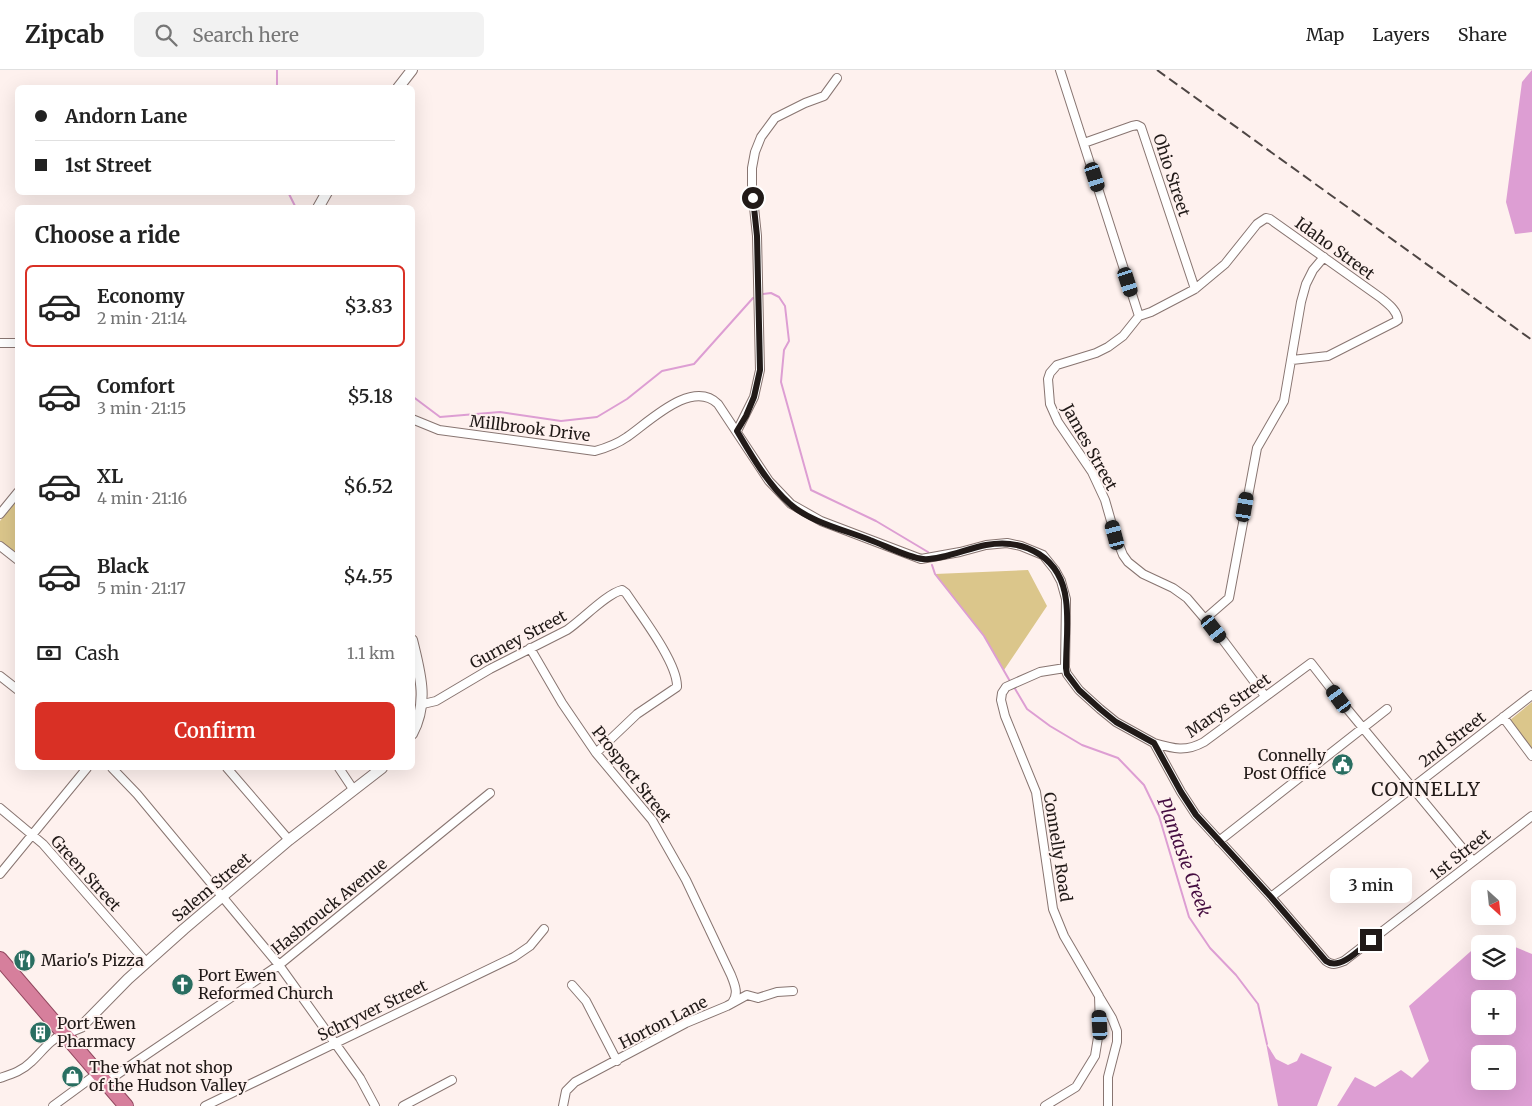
<!DOCTYPE html>
<meta charset="utf-8">
<style>
:root{--surface:#fff;--page:#f2f2f2;--text:#222;--muted:#767676;--line:#e0e0e0;--accent:#d93025}
body{margin:0;font-family:Merriweather,serif;background:var(--page);color:var(--text);height:100vh;display:flex;flex-direction:column;font-size:19px;white-space:nowrap}
*{box-sizing:border-box;margin:0}
p{font-size:16px;color:var(--muted)}
.icon{flex:none;width:28px;height:28px;fill:none;stroke:currentColor;stroke-width:2;stroke-linecap:round;stroke-linejoin:round}
.map{position:relative;flex:1;overflow:hidden}
.side{position:absolute;left:15px;top:135px;width:400px;height:565px;display:flex;flex-direction:column;background:var(--surface);border-radius:8px;box-shadow:0 5px 20px #0002}
.side>*{flex:none}
.hud{position:absolute;left:15px;top:15px;width:400px;height:110px;border-radius:8px;box-shadow:0 5px 20px #0002;display:grid;align-content:center;height:110px;padding:0 20px;background:var(--surface)}
.needle{width:32px;rotate:153deg}
.fabs{position:absolute;left:1471px;top:810px;display:grid;gap:10px}
.fabs a{display:grid;place-items:center;width:45px;height:45px;border-radius:8px;background:var(--surface);box-shadow:0 5px 20px #0002;font-size:25px}
.end{position:absolute;width:22px;height:22px;margin:-11px;border:6px solid #211a18;background:#fff;box-shadow:0 0 0 2px #fff}
.from{border-radius:50%}
.bubble{position:absolute;height:35px;border-radius:8px;background:var(--surface);box-shadow:0 5px 20px #0002;font-size:16px;font-weight:600;line-height:35px;text-align:center}
.car{position:absolute;width:15px;height:30px;margin:-15px -8px;border-radius:6px;box-shadow:0 0 4px 1px #0007;background:linear-gradient(#222 24%,#8ab4d8 0 40%,#222 0 76%,#8ab4d8 0 86%,#222 0)}
.hud b{display:flex;align-items:center;gap:18px;height:48px;font-size:19px}
.hud b+b{border-top:1px solid var(--line)}
.hud i{width:12px;height:12px;background:var(--text)}
ul{padding:0;list-style:none}
li{display:flex;align-items:center;gap:15px;height:82px;margin:0 10px 8px;padding:0 10px;border:2px solid transparent;border-radius:8px}
li div{flex:1}
li b{display:block;font-size:19px}
li em{font-style:normal;font-weight:600}
li.active{border-color:var(--accent)}
li>.icon{width:45px;height:45px;stroke-width:1.5}
h2{padding:0 20px;font-size:22px;line-height:60px}
.pay{display:flex;align-items:center;gap:12px;height:55px;padding:0 20px;font-size:19px}
.pay p{margin-inline-start:auto}
.cta{display:flex;gap:10px;margin-top:auto;padding:10px 20px}
.cta a{flex:1;height:58px;border-radius:8px;background:var(--accent);color:#fff;font-size:20px;font-weight:600;line-height:58px;text-align:center}
header{display:flex;align-items:center;gap:30px;box-sizing:border-box;height:70px;padding:0 25px;background:var(--surface);border-bottom:1px solid var(--line)}
header strong{font-size:24px}
nav{display:flex;gap:28px;margin-inline-start:auto;font-size:18px}
.search{width:350px;height:45px;background:var(--page);display:flex;align-items:center;gap:12px;box-sizing:border-box;padding:0 18px;border-radius:8px;color:var(--muted);font-size:19px}
.map>svg:first-child{display:block}
</style>
<header>
<strong>Zipcab</strong>
<div class="search"><svg class="icon" aria-label="search" viewBox="0 0 24 24"><circle cx="10" cy="10" r="6"/><path d="M15 15l6 6"/></svg>Search here</div>
<nav><a>Map</a><a>Layers</a><a>Share</a></nav>
</header>
<div class="map">
<svg width="1532" height="1036" viewBox="0 0 1532 1036">
<rect width="100%" height="100%" fill="#fef1ee"/>
<path fill="#dbc68b" d="M17,429v56l-17,-14v-20z
M1028,500l19,36 -43,64 -20,-34 -49,-62z
M1532,632v48l-22,-30z"/>
<path fill="#dd9ed3" fill-rule="evenodd" d="M1532,0v162l-17,2 -9,-32 16,-120z
M1488,866l19,8h-27v27h28v-27l24,10v152h-195l18,-29 20,10 26,-17 11,8 17,-17 -20,-55zM1480,929h28v27h-28zM1480,984h28v27h-28z
M1266,973l10,16 12,6 9,-4 4,-8 31,14 -15,39h-39z"/>
<g fill="none" stroke-linecap="round" stroke-linejoin="round">
<path stroke="#dd9ed3" stroke-width="2" d="M277,0v18
M288,122l8,16
M763,224l8,-1 8,4 6,9 4,35 -5,9 -3,32 30,108 65,31 52,31
M412,326l28,21 60,-5 61,9 36,-4 30,-18 35,-28 32,-7 59,-66
M932,495l3,9 49,62 27,47
M1014,617l13,22 23,17 32,19 36,13 26,27 15,31 30,101 21,31 26,27 22,29 9,40"/>
<defs>
<path id="minor" d="M1060,0l79,246
M1084,73l48,-17 5,-1 4,2 54,162
M0,273h18
M412,349l27,11 156,21c11,-3 22,-7 32,-14 21,-14 65,-59 91,-33l51,77 22,23 30,17 100,38 39,-7 26,-7 21,-2 14,3 22,9 12,15 6,11 5,18 -1,69 2,6 12,16 21,19 16,13 38,21 27,49 15,23 75,82 55,64c7,5 10,3 18,0l188,-145
M737,361l17,-34 6,-27 -3,-134 -5,-48v-20l3,-16 6,-15 14,-19 30,-15 19,-7 13,-18
M0,444l18,-22
M0,476l18,14
M1206,548l23,-20 28,-150 27,-47 17,-99 5,-18 7,-14 11,-13
M530,578l32,55 34,50 56,67 34,60 45,95c4,10 8,19 1,28
M0,606l18,14
M1265,626l-42,-56 -36,-42 -14,-10 -30,-14 -15,-12 -5,-7 -8,-20 -10,-35 -13,-28 -34,-50 -8,-18 -2,-25 2,-6 7,-8 39,-12 12,-6 15,-11 16,-20 12,-4 44,-23 30,-25 32,-40 9,-6 4,1 111,79c7,6 16,12 17,22l-3,2 -67,34 -36,4
M423,634l13,-3 54,-32 77,-39c15,-10 39,-36 55,-40l4,3c14,21 52,70 51,94l-40,27 -41,39
M1503,647l29,39
M1154,673c20,6 32,9 50,-1l107,-79 28,36 134,162
M112,698l25,26 142,171 81,113 15,28
M227,698l62,72
M339,698l14,21
M0,738l43,36 103,118
M1219,771l168,-132
M0,804l87,-106
M1271,827l261,-202
M572,915l14,16 31,60
M1100,928l12,20 5,13v11l-9,35v29
M0,1008c12,-4 22,-7 31,-16 11,-10 19,-23 33,-28
M106,1012l173,-117 211,-172
M53,1036l45,-33
M205,1036l309,-149 16,-11 14,-17
M403,1036l49,-26
M563,1036l3,-15 9,-9 111,-59 41,-17 20,-11 11,3 19,-6 16,-1
M1045,1036l31,-19 19,-31 5,-31 -1,-29 -35,-60 -11,-27 -17,-117 -31,-76 -4,-16 1,-7 4,-6 34,-15 25,-4"/>
<path id="tertiary" d="M398,18l14,-18
M318,138l9,-16
M412,570c8,33 17,62 0,94
M64,964l17,-7 47,-48 56,-50 105,-89 93,-72"/>
<path id="trunk" d="M0,889l126,147"/>
</defs>
<use href="#minor" stroke="#887571" stroke-width="10"/>
<use href="#tertiary" stroke="#887571" stroke-width="12"/>
<use href="#trunk" stroke="#90475e" stroke-width="16"/>
<use href="#minor" stroke="#fff" stroke-width="8"/>
<use href="#tertiary" stroke="#fff" stroke-width="10"/>
<use href="#trunk" stroke="#d67f9c" stroke-width="14"/>
<path stroke="#4e4644" stroke-width="2" stroke-dasharray="10 5" stroke-linecap="butt" d="M1157,0l375,270"/>
</g>
<g fill="none" stroke-linecap="round" stroke-linejoin="round">
<path stroke="#211a18" stroke-width="6" d="M753,128l4,38 3,134 -6,27 -8,19 -9,15c14,24 32,55 53,73 20,18 55,26 80,36 14,5 39,18 53,19 16,2 46,-11 63,-14 40,-7 75,13 80,55 3,22 0,46 0,68l1,6 12,16 21,19 16,13 38,21 27,49 15,23 75,82 55,64c14,10 34,-12 45,-21"/>
</g>
<defs>
<symbol id="civic-disc" viewBox="-11 -11 22 22"><circle r="9.5" fill="#296e61" stroke="#fef1ee"/><path d="M-.6-6.5H3V-4.5H.6V-3L4-1V1h2V6H-6V1h2V-1L-.6-3ZM-1.2 2.5V6h2.4V2.5Z" fill="#fff"/></symbol>
<symbol id="restaurant-disc" viewBox="-11 -11 22 22"><circle r="9.5" fill="#296e61" stroke="#fef1ee"/><path d="M-5-6h1v4h1v-4h1v4h1v-4h1v5L-1.5 .5V6h-2V.5L-5-1ZM5-6V6H3V1.5H1.5Q1.5-4 5-6Z" fill="#fff"/></symbol>
<symbol id="church-disc" viewBox="-11 -11 22 22"><circle r="9.5" fill="#296e61" stroke="#fef1ee"/><path d="M-1.2-6h2.4v3.5h3.3v2.4h-3.3V6h-2.4V-.1h-3.3v-2.4h3.3Z" fill="#fff"/></symbol>
<symbol id="building-disc" viewBox="-11 -11 22 22"><circle r="9.5" fill="#296e61" stroke="#fef1ee"/><path d="M-4-6H4V6H1V3H-1V6H-4ZM-2.5-4.3h1.7v1.8h-1.7ZM.8-4.3h1.7v1.8H.8ZM-2.5-1h1.7V.8h-1.7ZM.8-1h1.7V.8H.8Z" fill="#fff"/></symbol>
<symbol id="shop-disc" viewBox="-11 -11 22 22"><circle r="9.5" fill="#296e61" stroke="#fef1ee"/><path d="M-5-2.5h2.3a2.7 3.5 0 0 1 5.4 0H5L5.5 6h-11ZM-1.5-2.5h3a1.5 2.3 0 0 0-3 0Z" fill="#fff"/></symbol>
</defs>
<g fill-rule="evenodd">
<use href="#civic-disc" x="1330" y="682" width="25" height="25"/>
<use href="#restaurant-disc" x="12" y="878" width="25" height="25"/>
<use href="#church-disc" x="170" y="902" width="25" height="25"/>
<use href="#building-disc" x="28" y="950" width="25" height="25"/>
<use href="#shop-disc" x="60" y="994" width="25" height="25"/>
</g>
<g text-anchor="middle" stroke-width="4" stroke-linejoin="round" paint-order="stroke">
<g font-size="16" fill="#211a18" stroke="#fef1ee">
<text transform="translate(1172 105) rotate(72)" y="6">Ohio Street</text>
<text transform="translate(1335 178) rotate(36)" y="6">Idaho Street</text>
<text transform="translate(530 358) rotate(7)" y="6">Millbrook Drive</text>
<text transform="translate(1090 377) rotate(61)" y="6">James Street</text>
<text transform="translate(518 569) rotate(-28)" y="6">Gurney Street</text>
<text transform="translate(1228 635) rotate(-35)" y="6">Marys Street</text>
<text transform="translate(1452 669) rotate(-38)" y="6">2nd Street</text>
<text transform="translate(632 704) rotate(52)" y="6">Prospect Street</text>
<text transform="translate(1058 777) rotate(81)" y="6">Connelly Road</text>
<text transform="translate(1460 784) rotate(-38)" y="6">1st Street</text>
<text transform="translate(86 803) rotate(48)" y="6">Green Street</text>
<text transform="translate(211 817) rotate(-40)" y="6">Salem Street</text>
<text transform="translate(329 836) rotate(-39)" y="6">Hasbrouck Avenue</text>
<text transform="translate(372 940) rotate(-26)" y="6">Schryver Street</text>
<text transform="translate(663 952) rotate(-27)" y="6">Horton Lane</text>
</g>
<g font-size="16" fill="#211a18" stroke="#fef1ee" text-anchor="start">
<text x="1326" y="691" text-anchor="end">Connelly<tspan x="1326" dy="18">Post Office</tspan></text>
<text x="41" y="896">Mario's Pizza</text>
<text x="198" y="911">Port Ewen<tspan x="198" dy="18">Reformed Church</tspan></text>
<text x="57" y="959">Port Ewen<tspan x="57" dy="18">Pharmacy</tspan></text>
<text x="89" y="1003">The what not shop<tspan x="89" dy="18">of the Hudson Valley</tspan></text>
</g>
<g font-size="18" font-style="italic" fill="#450d40" stroke="#fef1ee">
<text transform="translate(1184 787) rotate(70)" y="6">Plantasie Creek</text>
</g>
<g font-size="19" letter-spacing="1" fill="#211a18" stroke="#fef1ee">
<text x="1426" y="726">CONNELLY</text>
</g>
</g>
</svg>
<div class="fabs">
<a><svg class="needle" viewBox="-14 -14 28 28"><path d="M0-13l5 13h-10z" fill="#e53935"/><path d="M0 13l5-13h-10z" fill="#767676"/></svg></a>
<a><svg class="icon" aria-label="layers" viewBox="0 0 24 24"><path d="M12 4l9 5-9 5-9-5zM3 14l9 5 9-5"/></svg></a>
<a>+</a>
<a>−</a>
</div>
<i class="end from" style="left:753px;top:128px"></i>
<i class="end" style="left:1371px;top:870px"></i>
<div class="bubble" style="left:1330px;top:798px;width:82px">3 min</div>
<i class="car" style="left:1095px;top:107px;rotate:162deg"></i>
<i class="car" style="left:1128px;top:212px;rotate:162deg"></i>
<i class="car" style="left:1245px;top:437px;rotate:10deg"></i>
<i class="car" style="left:1115px;top:465px;rotate:345deg"></i>
<i class="car" style="left:1214px;top:559px;rotate:142deg"></i>
<i class="car" style="left:1339px;top:629px;rotate:324deg"></i>
<i class="car" style="left:1100px;top:955px;rotate:357deg"></i>
<div class="hud">
<b><i class="from"></i>Andorn Lane</b>
<b><i></i>1st Street</b>
</div>
<section class="side">
<h2>Choose a ride</h2>
<ul>
<li class="active"><svg class="icon" aria-label="car" viewBox="0 0 24 24"><path d="M5 17H2v-5l4-1 3-4h7l3 4 3 1v5h-3M9 17h6M6 11h13"/><circle cx="7" cy="17" r="2"/><circle cx="17" cy="17" r="2"/></svg><div><b>Economy</b><p>2 min · 21:14</p></div><em>$3.83</em></li>
<li><svg class="icon" aria-label="car" viewBox="0 0 24 24"><path d="M5 17H2v-5l4-1 3-4h7l3 4 3 1v5h-3M9 17h6M6 11h13"/><circle cx="7" cy="17" r="2"/><circle cx="17" cy="17" r="2"/></svg><div><b>Comfort</b><p>3 min · 21:15</p></div><em>$5.18</em></li>
<li><svg class="icon" aria-label="car" viewBox="0 0 24 24"><path d="M5 17H2v-5l4-1 3-4h7l3 4 3 1v5h-3M9 17h6M6 11h13"/><circle cx="7" cy="17" r="2"/><circle cx="17" cy="17" r="2"/></svg><div><b>XL</b><p>4 min · 21:16</p></div><em>$6.52</em></li>
<li><svg class="icon" aria-label="car" viewBox="0 0 24 24"><path d="M5 17H2v-5l4-1 3-4h7l3 4 3 1v5h-3M9 17h6M6 11h13"/><circle cx="7" cy="17" r="2"/><circle cx="17" cy="17" r="2"/></svg><div><b>Black</b><p>5 min · 21:17</p></div><em>$4.55</em></li>
</ul>
<div class="pay"><svg class="icon" aria-label="cash" viewBox="0 0 24 24"><path d="M3 7h18v10H3z"/><circle cx="12" cy="12" r="2"/></svg>Cash<p>1.1 km</p></div>
<div class="cta"><a>Confirm</a></div>
</section>
</div>
